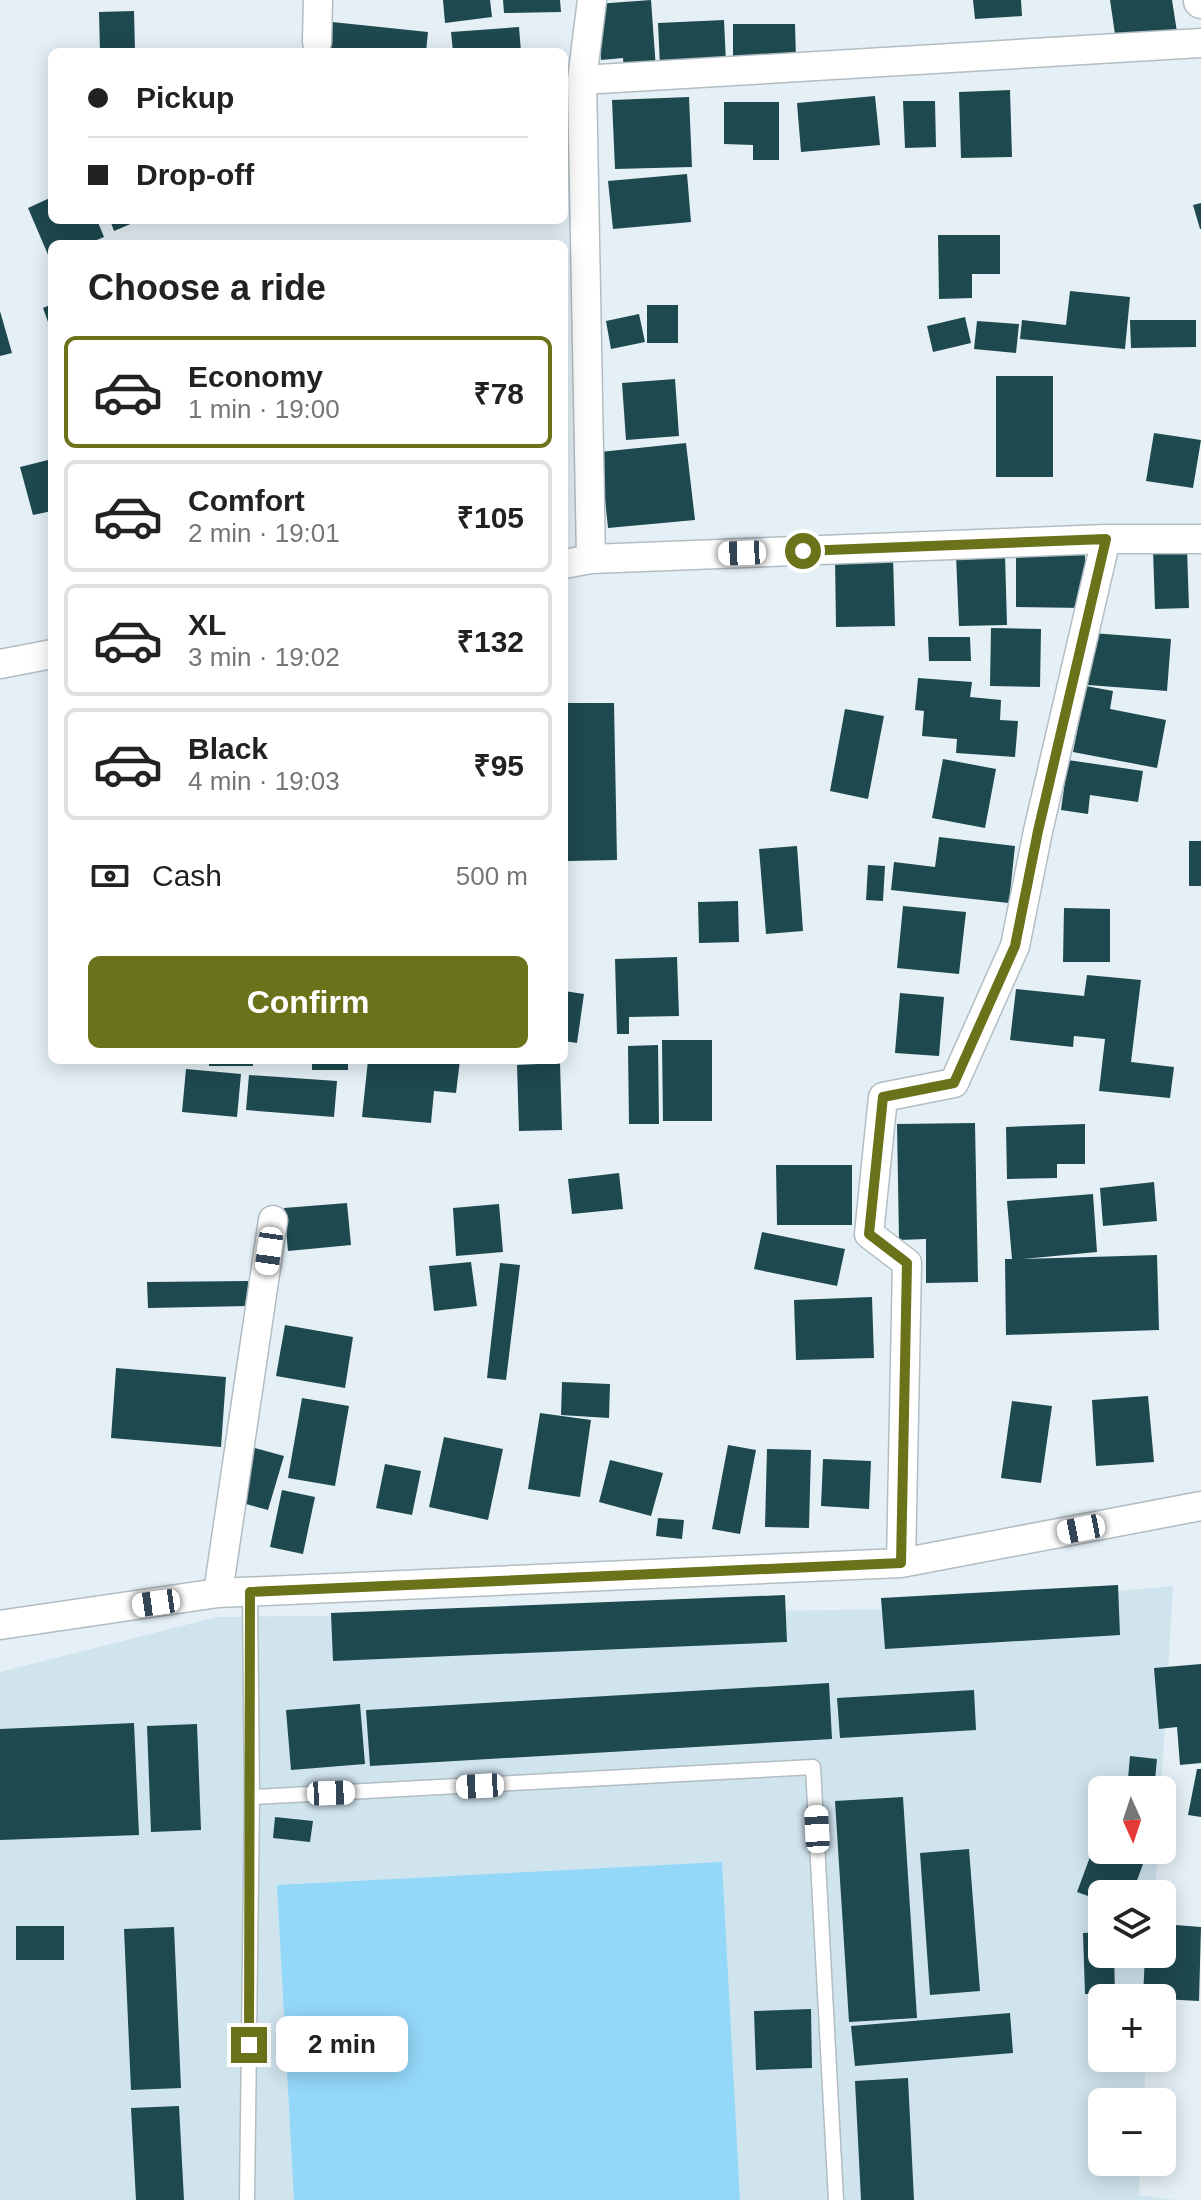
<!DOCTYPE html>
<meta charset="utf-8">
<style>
:root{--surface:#fff;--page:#f6f6f6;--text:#222;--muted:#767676;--line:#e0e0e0;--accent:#6a721a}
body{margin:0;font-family:Arial,sans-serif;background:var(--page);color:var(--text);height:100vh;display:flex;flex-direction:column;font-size:30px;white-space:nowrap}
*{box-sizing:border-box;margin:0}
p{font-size:26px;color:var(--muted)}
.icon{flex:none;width:44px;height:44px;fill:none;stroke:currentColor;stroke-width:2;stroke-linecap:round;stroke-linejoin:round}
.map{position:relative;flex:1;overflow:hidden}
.drawer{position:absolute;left:48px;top:240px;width:520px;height:824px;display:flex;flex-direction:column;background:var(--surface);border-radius:12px;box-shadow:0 4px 20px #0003}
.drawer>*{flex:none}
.banner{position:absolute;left:48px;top:48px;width:520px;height:176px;border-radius:12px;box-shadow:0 4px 20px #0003;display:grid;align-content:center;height:176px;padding:0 40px;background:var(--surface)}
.needle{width:52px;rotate:177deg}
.tools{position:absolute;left:1088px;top:1776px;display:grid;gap:16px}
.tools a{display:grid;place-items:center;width:88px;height:88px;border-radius:12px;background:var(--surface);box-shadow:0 4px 20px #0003;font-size:40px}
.end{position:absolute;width:36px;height:36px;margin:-18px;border:10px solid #6a721a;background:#fff;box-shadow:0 0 0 4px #fff}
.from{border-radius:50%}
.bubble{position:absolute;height:56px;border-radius:12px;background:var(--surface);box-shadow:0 4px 20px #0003;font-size:26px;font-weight:600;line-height:56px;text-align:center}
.car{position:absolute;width:24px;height:48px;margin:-24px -12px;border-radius:10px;box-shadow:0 0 6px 2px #0007;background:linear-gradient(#fff 24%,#345 0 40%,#fff 0 76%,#345 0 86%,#fff 0)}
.banner b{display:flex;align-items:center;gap:28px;height:76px;font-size:30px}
.banner b+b{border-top:2px solid var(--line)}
.banner i{width:20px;height:20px;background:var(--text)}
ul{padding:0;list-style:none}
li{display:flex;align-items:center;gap:24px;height:112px;margin:0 16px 12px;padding:0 24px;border:4px solid var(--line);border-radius:12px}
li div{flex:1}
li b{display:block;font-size:30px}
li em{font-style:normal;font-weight:600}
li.current{border-color:var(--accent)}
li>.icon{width:72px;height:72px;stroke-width:1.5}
h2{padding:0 40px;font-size:36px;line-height:96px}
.pay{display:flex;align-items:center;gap:20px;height:88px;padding:0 40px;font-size:30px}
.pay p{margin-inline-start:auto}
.action{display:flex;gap:16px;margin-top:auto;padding:16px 40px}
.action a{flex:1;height:92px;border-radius:12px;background:var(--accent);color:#fff;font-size:32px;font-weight:600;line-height:92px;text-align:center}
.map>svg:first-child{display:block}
</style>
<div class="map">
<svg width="1201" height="2200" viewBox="0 0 1201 2200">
<rect width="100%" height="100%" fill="#e4f0f6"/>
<path fill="#d0e4ee" d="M1173,1586l-12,204h-59v60h56l-3,44h-53v60h50l-3,44h-47v60h44l-2,44h-42v60h38l-1,33 36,5h-1175v-528l217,-55 705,-8z"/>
<path fill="#94d8f9" d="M722,1862l18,338h-446l-17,-315z"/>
<path fill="#1e494f" d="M443,0h47l2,17 -47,6z
M503,0h57l1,12 -57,1z
M651,0l5,69 -32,2 -1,-13 -22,2 -5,-56z
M973,0h48l1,16 -47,3z
M1110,0h62l5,32 -61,9z
M134,11l1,41h-35l-1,-40z
M724,20l2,43 -66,3 -2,-43z
M332,22l96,10 -2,20h-97z
M733,24h62l1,35h-63z
M519,27l2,25h-68l-2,-20z
M1010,90l2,67 -51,1 -2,-66z
M875,96l5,49 -79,7 -4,-49z
M689,97l3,70 -77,2 -3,-69z
M903,101h32l1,46 -31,1z
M724,102h55v58h-26v-15l-29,-1z
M687,174l4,48 -78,7 -5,-48z
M52,197v23h45l7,17 -17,7h-35v20l-24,-56z
M1201,203v26h-1l-7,-24z
M110,220h30l-26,11z
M938,235h62v39h-28v24l-33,1z
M1070,291l60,6 -5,52 -105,-10 2,-19 44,5z
M52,304v29l-9,-25z
M647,305h31v38h-31z
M0,311l12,42 -12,3z
M639,314l6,28 -34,7 -5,-28z
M965,317l6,26 -38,9 -6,-26z
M1130,320h66v27l-65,1z
M977,321l42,3 -3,29 -42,-4z
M996,376h57v101h-57z
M675,379l4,57 -53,4 -4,-57z
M1154,433l47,7 -8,48 -47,-7z
M686,443l9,77 -87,8 -8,-76z
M52,459v52l-19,4 -13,-48z
M1187,549l2,59 -34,1 -2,-59z
M1016,552h69v56l-69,-1z
M1005,554l2,71 -48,1 -3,-71z
M893,556l2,70 -59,1 -1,-69z
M991,628l50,1 -1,58 -50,-1z
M1092,633l79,6 -4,52 -79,-6z
M928,637h42l1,24h-42z
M918,678l54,4 -2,15 31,3 -1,20 18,1 -3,36 -59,-4 1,-14 -35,-3 2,-25 -9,-1z
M1086,686l27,5 -3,18 56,11 -9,48 -84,-16z
M566,703h48l3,157 -49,1z
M845,709l39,7 -16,83 -38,-8z
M943,759l53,10 -11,59 -53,-10z
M1068,760l75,11 -5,31 -48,-7 -2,19 -27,-4z
M939,837l76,9 -6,57 -118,-13 3,-28 41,5z
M1189,841h12v45h-12z
M797,846l6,85 -37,3 -7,-85z
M868,865l17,1 -2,35 -17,-1z
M738,901l1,41 -40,1 -1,-41z
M903,906l63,6 -7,62 -62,-6z
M1064,908l46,1v53h-47z
M677,957l2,59 -50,1v17h-12l-2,-75z
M1087,975l54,5 -10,82 43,5 -4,31 -71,-7 6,-52 -31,-3 -1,11 -63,-7 6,-51 68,7z
M564,991l20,3 -7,49 -13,-2z
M900,993l44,4 -5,59 -44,-3z
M662,1040h50v81h-49z
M658,1045l1,79h-30l-1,-78z
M209,1060h44v6h-44z
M312,1060h36v10h-36z
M368,1060h92l-4,33 -22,-2 -3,32 -69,-6z
M560,1063l2,67 -43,1 -2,-66z
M186,1069l55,5 -4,43 -55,-5z
M249,1075l88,6 -3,36 -88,-7z
M975,1123l3,159 -52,1v-44l-27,1 -2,-116z
M1085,1124v40h-28v14l-50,1 -1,-52z
M776,1165h76v60h-75z
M619,1173l4,36 -51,5 -4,-35z
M1154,1182l3,39 -54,5 -3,-38z
M1093,1194l4,58 -74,7 134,-4 2,75 -153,5 -1,-76h7l-5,-58z
M347,1203l4,42 -63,6 -4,-43z
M499,1204l4,48 -47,4 -3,-48z
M762,1232l83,17 -8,37 -83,-17z
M471,1262l6,44 -43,5 -5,-45z
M500,1263l20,2 -14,115 -19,-2z
M248,1281l1,25 -101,2 -1,-26z
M872,1297l2,61 -78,2 -2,-60z
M285,1325l68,12 -8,51 -69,-12z
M116,1368l110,9 -5,70 -110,-9z
M562,1382l48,2 -1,34 -48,-3z
M1148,1396l6,66 -58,4 -4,-66z
M302,1398l47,8 -14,80 -47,-8z
M1012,1401l40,5 -11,77 -40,-5z
M540,1413l51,7 -11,77 -52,-8z
M444,1437l59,12 -15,71 -59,-13z
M728,1445l28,5 -16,84 -28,-5z
M251,1447l33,9 -16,54 -33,-9z
M767,1449l44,1 -2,78 -44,-1z
M823,1459l48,2 -2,48 -48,-3z
M610,1460l53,13 -12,43 -52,-14z
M385,1464l36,7 -9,44 -36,-7z
M282,1490l33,7 -12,57 -33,-7z
M658,1518l26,2 -2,19 -26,-3z
M1118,1585l2,50 -235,14 -4,-51z
M785,1595l2,47 -454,19 -2,-48z
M1201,1664v99l-21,2 -3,-38 -18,2 -5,-61z
M829,1683l3,56 -462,27 -4,-56z
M974,1690l2,40 -136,8 -3,-40z
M360,1704l5,60 -74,6 -5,-60z
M134,1723l5,112 -139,5v-111z
M197,1724l4,106 -50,2 -4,-106z
M1130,1756l27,3 -3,31h-27z
M1197,1769h4v48l-13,-2z
M903,1797l14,221 -68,4 -14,-221z
M275,1817l38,4 -3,21 -37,-4z
M1097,1838l5,2v10h28l16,6 -14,38h-30v7l-25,-9z
M969,1849l11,142 -50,4 -10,-142z
M1162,1924l39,3 -2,74 -56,-3 2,-44h17z
M16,1926h48v34h-48z
M174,1927l7,161 -50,2 -7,-161z
M1102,1932v22h12l1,40h-30l-2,-61z
M811,2009l1,59 -56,2 -2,-59z
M1010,2013l3,40 -158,13 -4,-40z
M908,2078l6,122h-53l-6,-119z
M179,2106l5,94h-48l-5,-92z"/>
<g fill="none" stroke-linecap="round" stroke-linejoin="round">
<defs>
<path id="service" d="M250,1592l2,205
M247,2200l5,-403 561,-30 23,433"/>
<path id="minor" d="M317,42l1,-42
M582,80l619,-37
M591,559l-9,-479 10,-80
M564,564l27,-5 515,-20h95
M0,664l52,-10
M901,1563l6,-300 -38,-29 14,-137 71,-14 61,-137 23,-115 68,-292
M218,1593l55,-373
M0,1625l218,-32 683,-30 300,-57"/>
<path id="tertiary" d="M1201,0v1"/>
</defs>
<use href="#service" stroke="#b2bdc3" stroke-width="17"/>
<use href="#minor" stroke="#b2bdc3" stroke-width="31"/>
<use href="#tertiary" stroke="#b2bdc3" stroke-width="37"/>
<use href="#service" stroke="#fff" stroke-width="14"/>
<use href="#minor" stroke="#fff" stroke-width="28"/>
<use href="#tertiary" stroke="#fff" stroke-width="34"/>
</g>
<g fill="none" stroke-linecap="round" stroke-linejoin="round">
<path stroke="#6a721a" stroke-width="10" d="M249,2045l1,-453 651,-29 6,-300 -38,-29 14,-137 71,-14 61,-137 23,-115 68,-292 -303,12"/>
</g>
</svg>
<div class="tools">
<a><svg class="needle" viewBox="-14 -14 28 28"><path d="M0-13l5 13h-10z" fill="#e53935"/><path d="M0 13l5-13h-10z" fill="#767676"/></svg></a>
<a><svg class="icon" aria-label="layers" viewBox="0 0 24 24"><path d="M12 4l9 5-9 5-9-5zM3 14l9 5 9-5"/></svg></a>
<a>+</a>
<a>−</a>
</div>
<i class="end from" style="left:803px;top:551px"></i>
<i class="end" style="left:249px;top:2045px"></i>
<div class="bubble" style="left:276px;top:2016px;width:132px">2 min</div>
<i class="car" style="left:742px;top:553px;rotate:268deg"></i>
<i class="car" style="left:269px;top:1251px;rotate:188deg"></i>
<i class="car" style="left:1081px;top:1529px;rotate:259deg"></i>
<i class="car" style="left:156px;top:1603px;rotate:262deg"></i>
<i class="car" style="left:480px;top:1786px;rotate:267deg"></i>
<i class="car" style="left:331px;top:1793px;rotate:88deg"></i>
<i class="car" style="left:817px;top:1829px;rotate:357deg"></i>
<div class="banner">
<b><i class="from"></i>Pickup</b>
<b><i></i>Drop-off</b>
</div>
<section class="drawer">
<h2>Choose a ride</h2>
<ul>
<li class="current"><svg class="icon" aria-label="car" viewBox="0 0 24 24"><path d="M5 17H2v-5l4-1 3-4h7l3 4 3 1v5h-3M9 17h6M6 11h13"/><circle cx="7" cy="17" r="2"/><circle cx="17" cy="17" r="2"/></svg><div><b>Economy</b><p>1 min · 19:00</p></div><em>₹78</em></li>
<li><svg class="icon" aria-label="car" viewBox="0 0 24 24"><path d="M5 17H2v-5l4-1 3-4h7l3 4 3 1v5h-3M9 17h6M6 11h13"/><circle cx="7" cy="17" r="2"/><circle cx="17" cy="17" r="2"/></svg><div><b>Comfort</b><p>2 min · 19:01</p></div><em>₹105</em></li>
<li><svg class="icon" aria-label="car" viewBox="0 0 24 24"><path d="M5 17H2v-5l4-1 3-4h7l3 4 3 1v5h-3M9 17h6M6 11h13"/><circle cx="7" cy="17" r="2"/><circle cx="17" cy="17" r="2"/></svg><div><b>XL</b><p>3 min · 19:02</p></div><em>₹132</em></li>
<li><svg class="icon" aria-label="car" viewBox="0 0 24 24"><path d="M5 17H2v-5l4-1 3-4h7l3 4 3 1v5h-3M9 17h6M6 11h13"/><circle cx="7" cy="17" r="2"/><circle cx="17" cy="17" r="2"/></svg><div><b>Black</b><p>4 min · 19:03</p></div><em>₹95</em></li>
</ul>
<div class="pay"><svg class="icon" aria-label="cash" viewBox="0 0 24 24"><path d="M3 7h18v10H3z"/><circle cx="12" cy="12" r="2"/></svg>Cash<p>500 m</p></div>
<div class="action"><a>Confirm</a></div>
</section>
</div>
